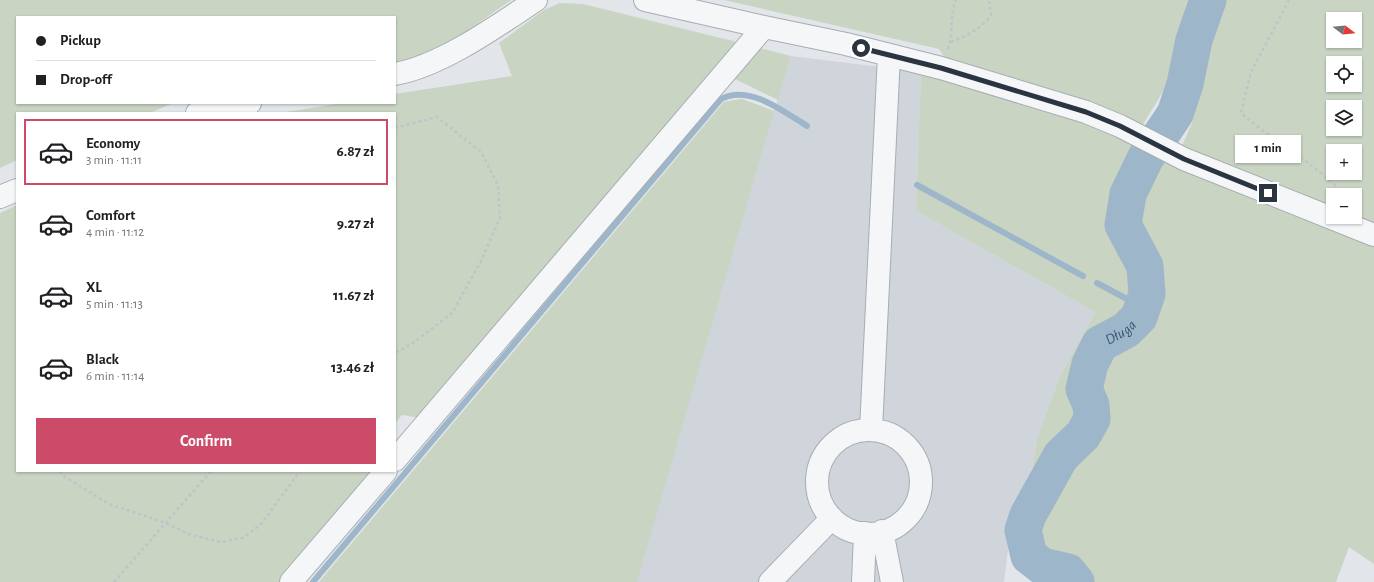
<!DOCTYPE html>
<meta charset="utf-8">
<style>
:root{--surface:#fff;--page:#f6f6f6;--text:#202124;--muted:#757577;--line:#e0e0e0;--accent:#cb4b68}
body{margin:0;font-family:"Alegreya Sans",sans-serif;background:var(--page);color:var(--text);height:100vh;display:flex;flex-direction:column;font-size:15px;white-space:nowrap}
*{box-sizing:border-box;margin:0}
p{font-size:13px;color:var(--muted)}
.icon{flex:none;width:22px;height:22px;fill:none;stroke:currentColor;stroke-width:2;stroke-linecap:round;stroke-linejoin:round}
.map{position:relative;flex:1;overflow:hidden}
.drawer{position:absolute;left:16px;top:112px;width:380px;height:360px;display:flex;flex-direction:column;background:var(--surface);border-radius:0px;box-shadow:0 1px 3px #0004}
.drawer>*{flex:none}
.guide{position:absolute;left:16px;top:16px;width:380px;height:88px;border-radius:0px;box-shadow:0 1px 3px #0004;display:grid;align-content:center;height:88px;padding:0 20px;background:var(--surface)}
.needle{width:26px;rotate:106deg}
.buttons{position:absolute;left:1326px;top:12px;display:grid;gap:8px}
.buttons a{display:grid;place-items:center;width:36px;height:36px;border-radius:0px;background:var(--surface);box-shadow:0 1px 3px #0004;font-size:20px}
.end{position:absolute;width:18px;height:18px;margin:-9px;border:5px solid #2a3542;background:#fff;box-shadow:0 0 0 2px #fff}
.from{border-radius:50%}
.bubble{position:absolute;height:28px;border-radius:0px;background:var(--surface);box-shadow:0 1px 3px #0004;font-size:13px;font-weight:600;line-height:28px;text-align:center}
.guide b{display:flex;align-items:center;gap:14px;height:38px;font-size:15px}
.guide b+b{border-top:1px solid var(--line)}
.guide i{width:10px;height:10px;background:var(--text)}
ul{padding:7px 0 0;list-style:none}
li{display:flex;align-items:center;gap:12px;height:66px;margin:0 8px 6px;padding:0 12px;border:2px solid transparent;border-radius:0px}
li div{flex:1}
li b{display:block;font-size:15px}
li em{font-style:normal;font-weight:600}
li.active{border-color:var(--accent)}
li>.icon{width:36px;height:36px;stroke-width:1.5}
.button{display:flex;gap:8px;margin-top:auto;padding:8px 20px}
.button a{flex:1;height:46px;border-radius:0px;background:var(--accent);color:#fff;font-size:16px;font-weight:600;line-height:46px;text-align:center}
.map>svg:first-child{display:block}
</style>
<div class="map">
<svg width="1374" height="582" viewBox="0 0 1374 582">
<rect width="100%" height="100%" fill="#e2e6ea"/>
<path fill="#d0d5dc" d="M791,56l130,16 -5,139 179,101 -35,64 -23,62 -7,49 -19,40 -7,55h-685l117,-95 288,-385 18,-3 32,12z"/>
<path fill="#c9d4c3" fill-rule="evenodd" d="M0,0h511l-71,50 -45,16v-49h-378v86h156l-23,10h-133v47l-17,8z
M724,0h468c-15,22 -13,47 -20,71 -5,17 -22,41 -31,57l-194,-67 -8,-12z
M1218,0h156v227l-19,-10v-22h-22v16l-152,-63 11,-25 4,-74zM1333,19h22v22h-22zM1333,63h22v22h-22zM1333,107h22v22h-22zM1333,151h22v22h-22z
M560,3l23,1 158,39 -319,375 -20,-3 -7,8v-310h-115l62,-10h53v-9l117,-18 -13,-33 45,-33z
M760,48l31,8 -13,44 -45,-22z
M921,72l216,67 -20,67 -3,17 10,33 11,26 1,18 -8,17 -11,10 -17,8 -18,27 -7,35 5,15 -2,13 -29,32 -19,30 7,-49 23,-62 35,-64 -179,-101z
M742,99l32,12 -137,471h-318l405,-480z
M1163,156l211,87v321l-25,-17 -13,35h-245l-15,-17 -30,-8 -9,-12 -1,-15 12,-29 21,-32 28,-37 6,-18 -4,-39 4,-16 9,-10 23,-11 16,-21 5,-12 1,-24 -4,-25 -19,-40 4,-22 11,-24z
M17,205v266h357l-95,111h-279v-369z"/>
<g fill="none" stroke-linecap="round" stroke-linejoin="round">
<path stroke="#9eb6c9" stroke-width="6" d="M917,185l166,91
M1097,283l45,24
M313,582l408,-483c27,-15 62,12 86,27"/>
<path stroke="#9eb6c9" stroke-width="37" id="s1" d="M1076,582l-8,-10 -26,-6 -13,-10 -6,-26 5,-15 33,-59 22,-21 9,-16 -1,-14 -7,-16 6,-25 10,-20 26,-14 13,-13 8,-23 -2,-28 -22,-41 5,-31 18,-37 29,-43 10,-30 9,-44 14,-40"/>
<defs>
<path id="minor" d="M645,0l119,27 82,17 95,24 145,44 34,14 64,33 190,76
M395,74c46,-8 102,-48 141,-74
M197,113l53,-10
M0,197l17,-7
M871,430l18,-375
M817 482a52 52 0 1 1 104 0a52 52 0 1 1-104 0Z
M395,460l369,-433
M882,531l10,51
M291,582l95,-111
M770,582l62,-64
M863,582l2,-49"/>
</defs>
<use href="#minor" stroke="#a7adb4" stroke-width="24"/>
<path stroke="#c0c4c9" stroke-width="2.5" stroke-dasharray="3 3" stroke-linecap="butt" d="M1289,0l-38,72 -10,41c34,29 73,50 104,82
M951,42c16,-7 29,-12 40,-27l-2,-15
M948,49c6,-16 1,-33 8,-49
M395,128l42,-11 44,35 17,33 2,33 -19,43 -29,52 -39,30 -18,10
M60,471l5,6 44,27 57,19 25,12 30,7 22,-4 18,-14 39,-53
M114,582l97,-111"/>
<use href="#minor" stroke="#f5f6f8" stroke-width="22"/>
</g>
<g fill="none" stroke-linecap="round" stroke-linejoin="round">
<path stroke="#2a3542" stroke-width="5" d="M861,48l80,20 145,44 34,14 64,33 84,34"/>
</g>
<g text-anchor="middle" stroke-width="3" stroke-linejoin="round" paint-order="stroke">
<g font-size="15" font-style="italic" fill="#355675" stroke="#f2f5f7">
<text dy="5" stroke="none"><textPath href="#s1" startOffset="318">Długa</textPath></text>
</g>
</g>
</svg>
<div class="buttons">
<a><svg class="needle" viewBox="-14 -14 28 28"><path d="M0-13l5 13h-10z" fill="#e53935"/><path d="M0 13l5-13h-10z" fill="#757577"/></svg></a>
<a><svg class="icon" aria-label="locate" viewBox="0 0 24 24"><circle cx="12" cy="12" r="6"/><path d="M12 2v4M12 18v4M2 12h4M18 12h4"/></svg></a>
<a><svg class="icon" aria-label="layers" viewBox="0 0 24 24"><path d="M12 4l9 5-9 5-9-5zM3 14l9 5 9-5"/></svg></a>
<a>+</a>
<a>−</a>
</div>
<i class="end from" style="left:861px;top:48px"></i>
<i class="end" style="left:1268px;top:193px"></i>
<div class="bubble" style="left:1235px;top:135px;width:66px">1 min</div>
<div class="guide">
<b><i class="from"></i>Pickup</b>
<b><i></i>Drop-off</b>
</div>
<section class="drawer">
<ul>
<li class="active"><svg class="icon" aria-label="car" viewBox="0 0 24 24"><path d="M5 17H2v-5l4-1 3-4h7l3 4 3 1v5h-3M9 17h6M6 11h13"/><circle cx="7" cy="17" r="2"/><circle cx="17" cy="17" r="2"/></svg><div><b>Economy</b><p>3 min · 11:11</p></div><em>6.87 zł</em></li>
<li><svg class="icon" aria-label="car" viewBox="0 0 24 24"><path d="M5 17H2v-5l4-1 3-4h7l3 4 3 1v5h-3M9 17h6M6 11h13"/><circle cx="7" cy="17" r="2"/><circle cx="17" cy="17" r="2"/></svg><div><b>Comfort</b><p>4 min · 11:12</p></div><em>9.27 zł</em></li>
<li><svg class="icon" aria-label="car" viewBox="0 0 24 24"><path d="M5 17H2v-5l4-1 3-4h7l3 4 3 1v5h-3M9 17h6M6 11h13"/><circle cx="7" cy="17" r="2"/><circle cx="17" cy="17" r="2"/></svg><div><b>XL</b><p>5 min · 11:13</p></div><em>11.67 zł</em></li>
<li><svg class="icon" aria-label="car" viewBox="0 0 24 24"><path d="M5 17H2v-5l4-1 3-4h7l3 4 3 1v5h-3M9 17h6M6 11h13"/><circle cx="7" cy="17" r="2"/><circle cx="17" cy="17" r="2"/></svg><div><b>Black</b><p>6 min · 11:14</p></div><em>13.46 zł</em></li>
</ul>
<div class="button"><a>Confirm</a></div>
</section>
</div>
